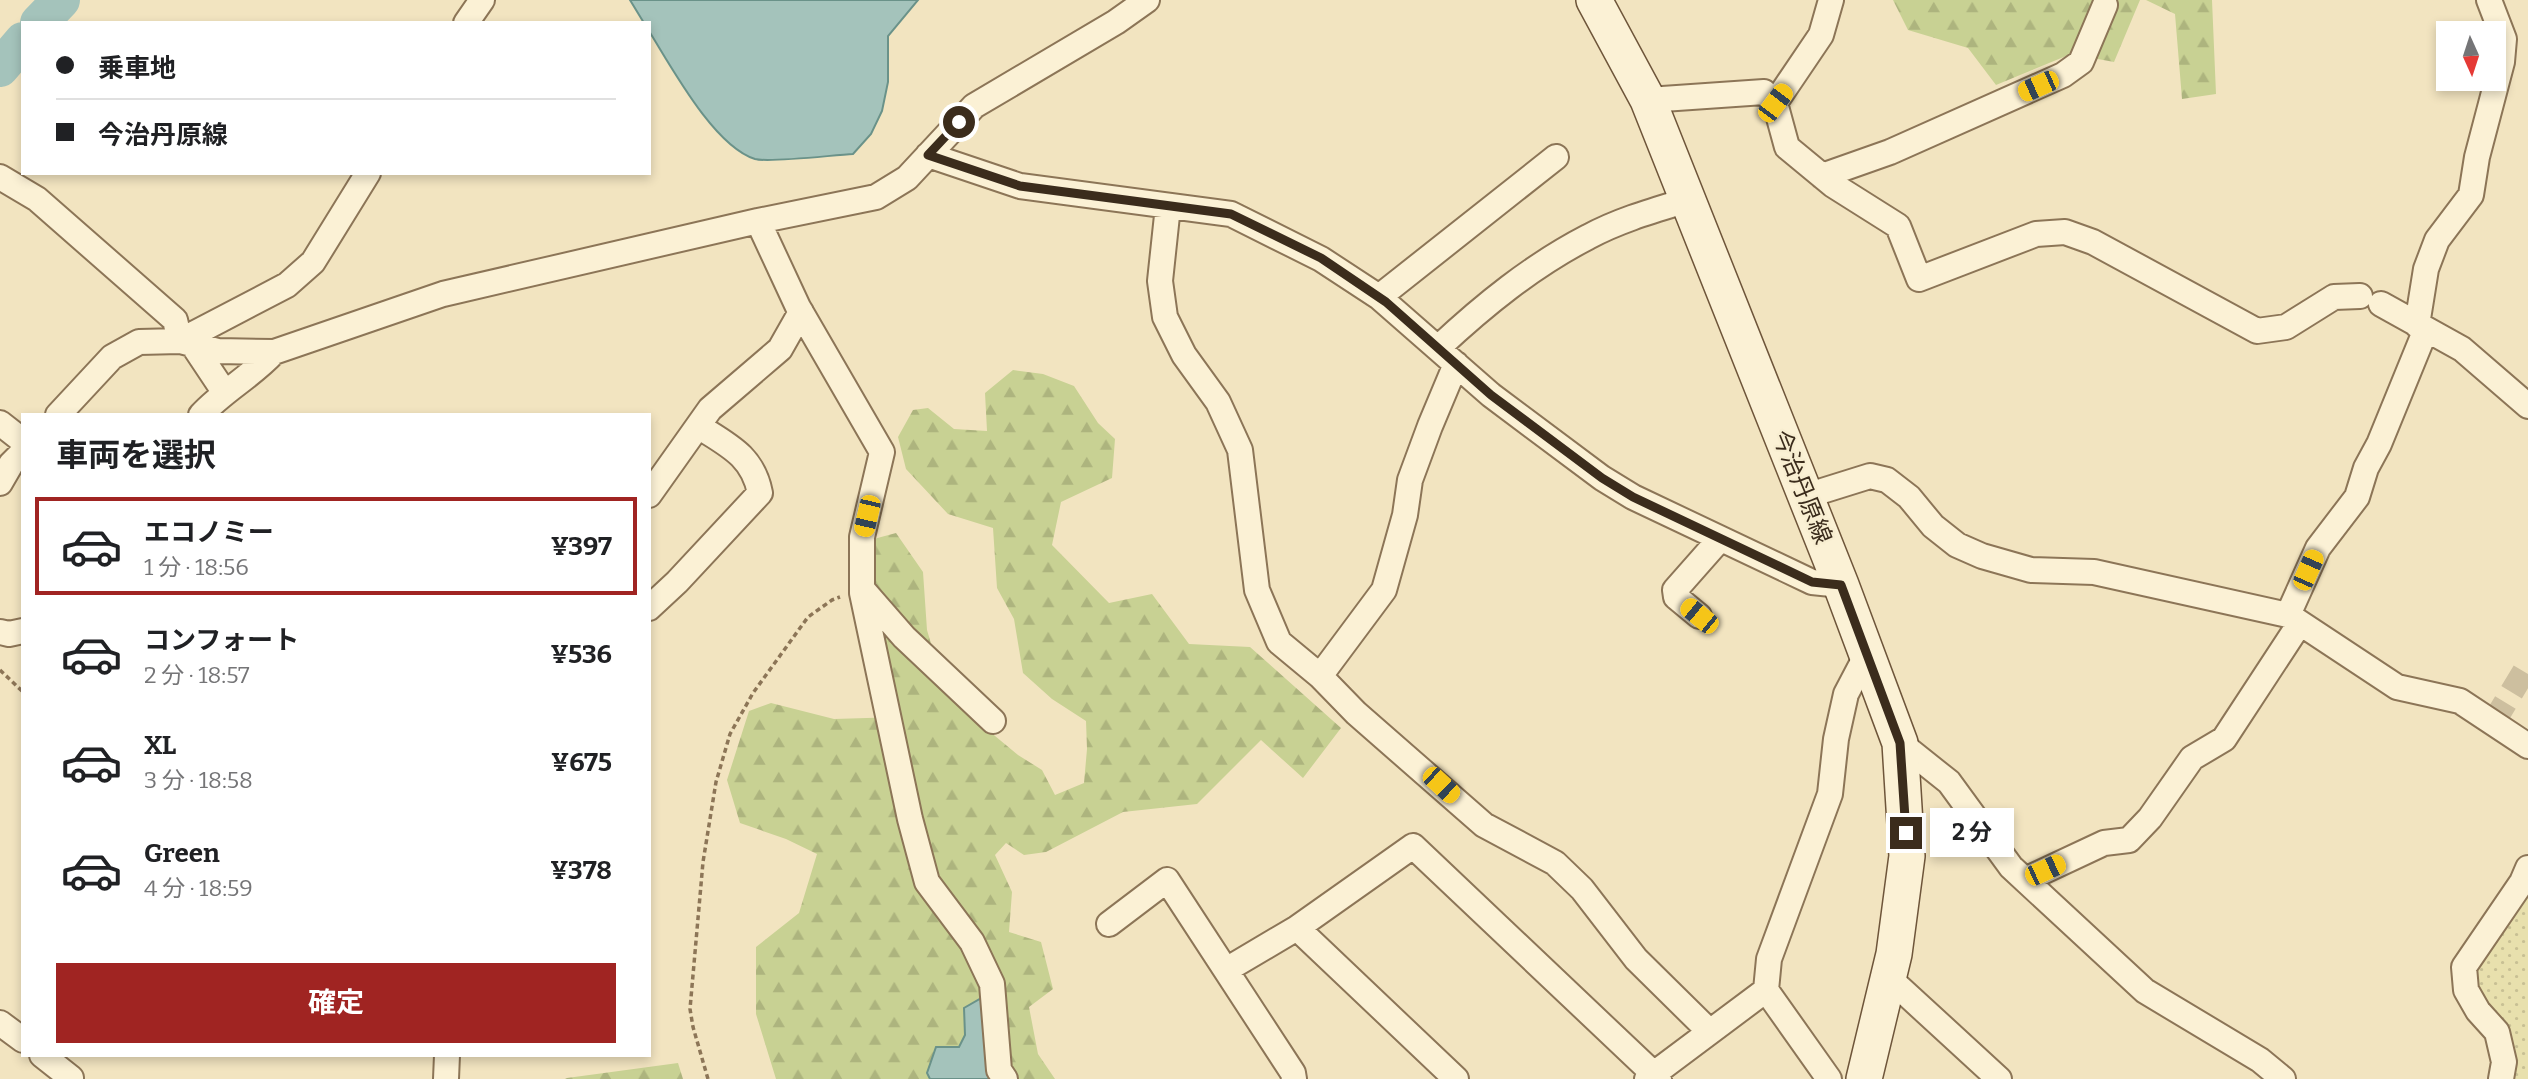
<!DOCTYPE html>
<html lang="ja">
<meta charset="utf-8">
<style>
:root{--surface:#fff;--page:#f2f2f2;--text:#202124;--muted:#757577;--line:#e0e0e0;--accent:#a02422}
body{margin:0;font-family:Bitter,"Noto Sans JP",serif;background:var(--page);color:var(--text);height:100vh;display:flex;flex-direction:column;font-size:26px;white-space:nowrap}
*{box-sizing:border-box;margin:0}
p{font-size:23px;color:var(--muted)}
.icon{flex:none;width:38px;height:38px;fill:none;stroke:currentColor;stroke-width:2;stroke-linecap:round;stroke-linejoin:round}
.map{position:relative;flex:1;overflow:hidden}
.side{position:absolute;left:21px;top:413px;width:630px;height:644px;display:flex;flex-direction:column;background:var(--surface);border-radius:0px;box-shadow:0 4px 10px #0003}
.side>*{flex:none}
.hud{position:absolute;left:21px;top:21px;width:630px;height:154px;border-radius:0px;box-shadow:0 4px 10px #0003;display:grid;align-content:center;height:154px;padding:0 35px;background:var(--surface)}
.needle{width:46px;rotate:177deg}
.buttons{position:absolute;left:2436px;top:21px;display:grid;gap:14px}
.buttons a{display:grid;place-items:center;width:70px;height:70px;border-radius:0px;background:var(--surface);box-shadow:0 4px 10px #0003;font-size:35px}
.end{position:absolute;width:32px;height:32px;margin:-16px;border:9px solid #3b2c1c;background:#fff;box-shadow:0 0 0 4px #fff}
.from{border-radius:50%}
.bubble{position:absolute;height:49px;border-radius:0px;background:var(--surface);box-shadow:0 4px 10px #0003;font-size:23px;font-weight:700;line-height:49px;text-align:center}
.car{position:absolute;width:21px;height:42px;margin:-21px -10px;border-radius:9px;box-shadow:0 0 5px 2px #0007;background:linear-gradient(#f5c518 24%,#345 0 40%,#f5c518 0 76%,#345 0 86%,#f5c518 0)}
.hud b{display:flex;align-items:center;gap:24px;height:66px;font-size:26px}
.hud b+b{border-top:2px solid var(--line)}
.hud i{width:18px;height:18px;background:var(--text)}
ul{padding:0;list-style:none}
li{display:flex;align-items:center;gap:21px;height:98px;margin:0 14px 10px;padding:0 21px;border:4px solid transparent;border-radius:0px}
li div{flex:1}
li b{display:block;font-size:26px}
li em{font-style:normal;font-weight:700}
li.on{border-color:var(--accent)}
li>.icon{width:63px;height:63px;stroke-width:1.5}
h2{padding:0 35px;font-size:32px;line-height:84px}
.action{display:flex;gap:14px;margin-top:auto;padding:14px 35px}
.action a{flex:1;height:80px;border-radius:0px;background:var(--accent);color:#fff;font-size:28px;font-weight:700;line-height:80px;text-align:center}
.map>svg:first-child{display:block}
</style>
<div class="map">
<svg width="2528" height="1079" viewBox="0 0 2528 1079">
<defs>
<pattern id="farmland-dots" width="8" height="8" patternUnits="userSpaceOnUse" patternTransform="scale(1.75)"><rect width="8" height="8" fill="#e8e0ad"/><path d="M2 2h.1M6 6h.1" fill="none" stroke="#c8c094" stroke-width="1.8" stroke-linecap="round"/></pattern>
<pattern id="forest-firs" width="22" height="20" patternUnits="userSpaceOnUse" patternTransform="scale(1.75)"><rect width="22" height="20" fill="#c8d193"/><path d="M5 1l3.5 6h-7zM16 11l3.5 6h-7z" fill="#adb47e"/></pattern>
</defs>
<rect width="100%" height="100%" fill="#f2e4c0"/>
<path fill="url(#farmland-dots)" d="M2528,893v186h-16l-34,-84 -2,-31z"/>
<path fill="url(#forest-firs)" d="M1893,0h247l-26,62 -43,-8 -75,31 -28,-37 -60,-18z
M2146,0h66l4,94 -34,5 -7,-85z
M1013,370l30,4 31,12 24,37 17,16 -3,39 -51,24 -9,43 57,58 43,-9 37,50 61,3 91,81 -38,50 -42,-38 -64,64 -74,8 -77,40 -22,3 -18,-12 -11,12 17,37 -3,40 32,10 12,47 -24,18 9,47 17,25h-279l-20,-65v-67l43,-34 18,-59 -31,-15 -46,-16 -13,-43 22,-69 22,-8 63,16 65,-2 -17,-70 -12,-107 26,-7 27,39 4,58 15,51 47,50 29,24 24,15 13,25 29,-12 3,-34 -1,-28 -34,-22 -29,-26 -9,-54 -17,-31 -4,-60 -45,-14 -42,-45 -8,-32 15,-27 15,-2 26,21 33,2 -2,-38z
M678,1063l5,16h-118l2,-1z"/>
<path fill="#a4c3bb" stroke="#6a9289" stroke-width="2" d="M630,0h288l-30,36v46l-6,29 -11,23 -18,20c-20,1 -84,9 -98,5 -41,-13 -83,-91 -106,-128v-8h-5z
M985,996l9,83h-64l-3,-6 9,-26h23l6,-12 -1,-27z"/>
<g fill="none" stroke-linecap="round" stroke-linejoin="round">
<path stroke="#a4c3bb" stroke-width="38" d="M39,23l22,-23
M0,68l23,-27"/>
<path stroke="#cdbf9f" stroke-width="24" stroke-dasharray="24 12" stroke-linecap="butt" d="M2493,723l35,-58"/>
<defs>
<path id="street" d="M466,23l16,-23
M1648,100l116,-8 11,11 12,44 46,38 65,41 21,53 117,-45 29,-2 28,10 164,89 29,-4 48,-30 26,-1
M1775,103l46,-68 10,-35
M928,155l92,31 211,28 90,45 58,38 112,98 111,83 31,19 179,85 29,3
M1822,176l68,-24 173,-77 18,-13 24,-57
M0,177l37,22 138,121 5,21 107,-56 26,-23 55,-89
M1168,206l-8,75 5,36 19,38 34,47 22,48 17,140 22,52 41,34 64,-86 21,-75 5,-35 20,-54 26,-62
M758,221l40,86 84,145 -20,85v56l48,226 17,63 45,60 20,42 7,86 6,9
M1379,297l177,-140
M2381,304l81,45 66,57
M2417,325l9,-56 11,-29 34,-45 6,-38 25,-95 2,-23 -15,-39
M193,345l32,48
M1438,348c46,-43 94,-82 150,-111 31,-17 67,-27 100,-37
M58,415l54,-58 27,-15 41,-1 38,10 56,1 169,-58 315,-73 118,-24 31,-19 67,-72 142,-84 31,-22
M201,415c22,-24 51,-39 73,-63
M0,423l23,18
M0,483l11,-19 12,-12
M649,495l61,-86 70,-60 21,-37
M1806,496l64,-20 17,4 22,17 24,29 24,19 25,11 49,14 63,2 194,43 109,72 63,14 68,45
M863,590l41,47 89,84
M649,608l28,-26 83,-89c-7,-37 -32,-48 -62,-67
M2288,615l30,-67 39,-51 9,-29 13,-24 47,-115
M1699,616l-23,-19 -1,-7 45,-51
M0,632l9,2 14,-3
M1320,676l36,37 128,112 71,38 27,26 54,70 73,72
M1900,743l49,39 62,85 134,124 115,69 23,19
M2025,880l79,-37 25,-3 21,-22 42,-60 32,-19 76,-116
M1109,924l58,-44 126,193 1,6
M1297,928l159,151
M1226,970l71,-42 116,-82 246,233
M1889,978l110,101
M1766,990l3,-31 61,-165 6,-55 10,-45 21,-40
M0,1023l23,17
M42,1055l29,23
M446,1079l1,-24
M1647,1079l119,-89 63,89
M2501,1079l3,-17 -7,-30 -19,-21 -12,-21 -2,-23 58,-85 6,-14"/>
<path id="secondary" d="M1594,0l54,100 193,485 59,158 7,113 -13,98 -30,125"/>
</defs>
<use href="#street" stroke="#8c7557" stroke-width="28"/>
<use href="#secondary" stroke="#6e553a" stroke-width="38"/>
<path stroke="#8c7557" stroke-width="3.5" stroke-dasharray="5 3.5" stroke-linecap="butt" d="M0,670l23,22
M708,1079l-15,-52 -3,-18 13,-147 13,-80 14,-48 23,-41 55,-76 24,-17 8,-3"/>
<use href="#street" stroke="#fbf1d5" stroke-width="24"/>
<use href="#secondary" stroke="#fbf1d5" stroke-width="35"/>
</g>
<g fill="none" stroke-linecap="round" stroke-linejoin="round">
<path stroke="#3b2c1c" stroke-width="9" d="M959,122l-31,33 92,31 211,28 90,44 65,44 105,93 111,83 31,19 179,85 29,3 59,158 6,90"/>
</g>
<g text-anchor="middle" stroke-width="5" stroke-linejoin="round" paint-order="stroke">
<g font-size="24" fill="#3b2c1c" stroke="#f8eed1">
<text transform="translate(1802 487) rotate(68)" y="8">今治丹原線</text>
</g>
</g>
</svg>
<div class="buttons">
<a><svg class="needle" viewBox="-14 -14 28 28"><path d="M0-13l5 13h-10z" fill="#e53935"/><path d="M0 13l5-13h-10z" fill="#757577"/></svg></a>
</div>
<i class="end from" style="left:959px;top:122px"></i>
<i class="end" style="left:1906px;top:833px"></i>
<div class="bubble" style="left:1930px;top:808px;width:84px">2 分</div>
<i class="car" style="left:2038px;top:86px;rotate:246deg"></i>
<i class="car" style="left:1775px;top:103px;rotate:37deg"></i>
<i class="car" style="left:867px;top:516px;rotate:193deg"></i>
<i class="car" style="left:2308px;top:570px;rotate:24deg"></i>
<i class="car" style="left:1699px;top:616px;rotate:309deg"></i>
<i class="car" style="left:1441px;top:785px;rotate:133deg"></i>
<i class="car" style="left:2045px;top:870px;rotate:65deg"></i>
<div class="hud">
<b><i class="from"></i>乗車地</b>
<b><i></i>今治丹原線</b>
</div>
<section class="side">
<h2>車両を選択</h2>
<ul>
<li class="on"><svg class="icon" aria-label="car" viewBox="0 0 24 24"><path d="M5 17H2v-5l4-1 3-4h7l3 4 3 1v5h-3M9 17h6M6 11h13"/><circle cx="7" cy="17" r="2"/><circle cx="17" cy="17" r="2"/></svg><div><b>エコノミー</b><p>1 分 · 18:56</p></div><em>¥397</em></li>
<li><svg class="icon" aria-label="car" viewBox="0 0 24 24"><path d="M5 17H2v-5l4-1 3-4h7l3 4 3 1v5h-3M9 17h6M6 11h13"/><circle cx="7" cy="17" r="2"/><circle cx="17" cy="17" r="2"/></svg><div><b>コンフォート</b><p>2 分 · 18:57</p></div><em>¥536</em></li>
<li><svg class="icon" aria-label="car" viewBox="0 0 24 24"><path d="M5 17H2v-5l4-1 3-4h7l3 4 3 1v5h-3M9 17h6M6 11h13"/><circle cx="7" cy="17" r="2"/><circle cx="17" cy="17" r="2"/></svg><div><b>XL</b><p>3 分 · 18:58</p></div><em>¥675</em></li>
<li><svg class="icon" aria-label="car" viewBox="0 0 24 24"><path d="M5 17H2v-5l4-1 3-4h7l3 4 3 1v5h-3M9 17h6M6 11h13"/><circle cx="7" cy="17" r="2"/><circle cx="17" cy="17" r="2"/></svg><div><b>Green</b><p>4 分 · 18:59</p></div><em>¥378</em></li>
</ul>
<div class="action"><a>確定</a></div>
</section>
</div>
